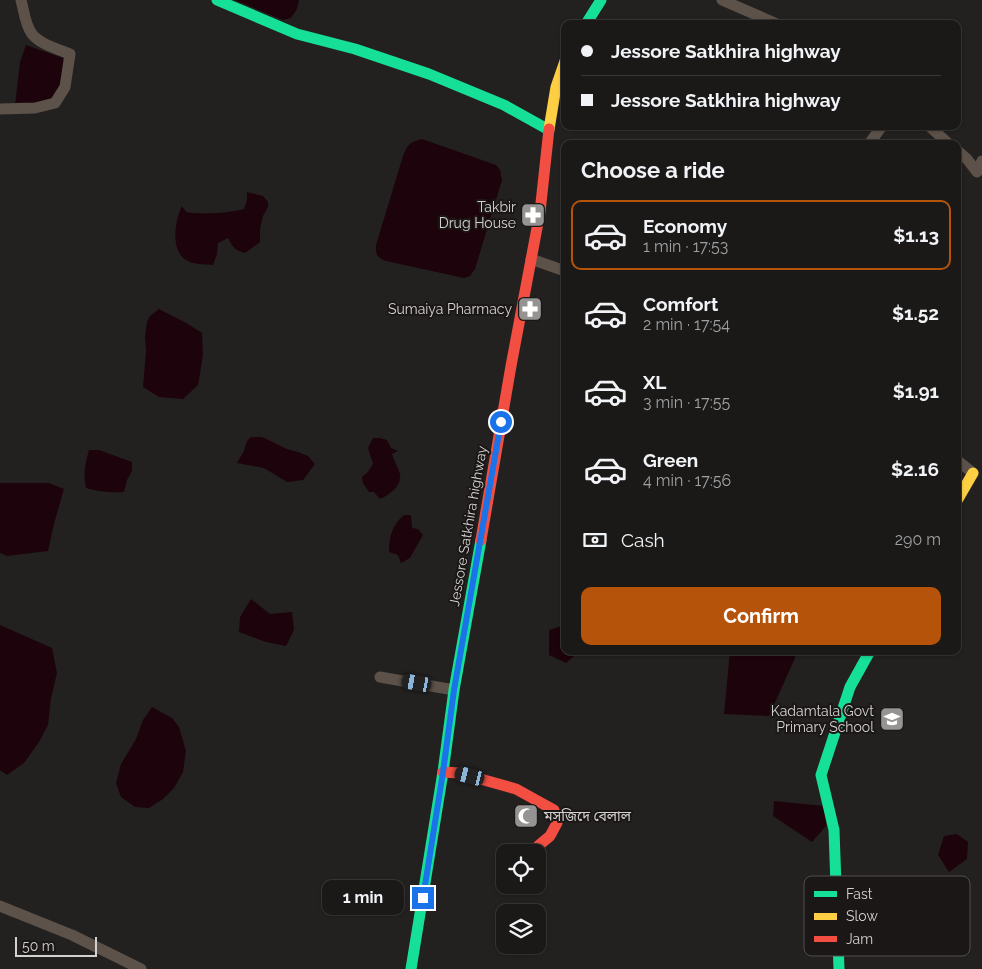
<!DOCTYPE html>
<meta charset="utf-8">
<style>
:root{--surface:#1a1918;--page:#272625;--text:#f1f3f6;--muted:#9fa0a2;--line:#383837;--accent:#b45309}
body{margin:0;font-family:Raleway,"Noto Sans Bengali",sans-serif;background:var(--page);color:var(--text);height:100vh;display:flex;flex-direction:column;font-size:19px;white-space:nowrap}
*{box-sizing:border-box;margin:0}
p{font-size:16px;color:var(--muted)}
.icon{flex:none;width:28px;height:28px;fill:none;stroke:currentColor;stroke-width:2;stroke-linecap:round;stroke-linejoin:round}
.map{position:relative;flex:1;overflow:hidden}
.side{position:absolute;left:561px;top:140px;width:400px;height:515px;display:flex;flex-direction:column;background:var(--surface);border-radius:10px;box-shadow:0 1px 4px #0004,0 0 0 1px var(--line)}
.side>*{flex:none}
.hud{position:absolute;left:561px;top:20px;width:400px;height:110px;border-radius:10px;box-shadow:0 1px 4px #0004,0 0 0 1px var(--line);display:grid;align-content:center;height:110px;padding:0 20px;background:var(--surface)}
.buttons{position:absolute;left:496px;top:844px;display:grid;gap:10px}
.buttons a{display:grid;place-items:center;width:50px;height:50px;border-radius:10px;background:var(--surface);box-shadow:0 1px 4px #0004,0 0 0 1px var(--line);font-size:25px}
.scale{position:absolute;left:15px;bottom:12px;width:82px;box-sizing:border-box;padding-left:5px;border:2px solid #d4d2d1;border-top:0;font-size:14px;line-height:18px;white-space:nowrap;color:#d4d2d1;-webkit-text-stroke:4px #1b1716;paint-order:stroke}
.end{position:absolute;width:22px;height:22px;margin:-11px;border:6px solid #1a73e8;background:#fff;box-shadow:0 0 0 2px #fff}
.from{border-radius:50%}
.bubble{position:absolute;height:35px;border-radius:10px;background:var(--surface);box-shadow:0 1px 4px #0004,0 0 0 1px var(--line);font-size:16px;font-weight:700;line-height:35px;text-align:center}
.car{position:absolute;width:15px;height:30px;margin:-15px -8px;border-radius:6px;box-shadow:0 0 4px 1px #0007;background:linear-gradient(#222 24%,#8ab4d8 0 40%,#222 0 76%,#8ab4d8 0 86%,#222 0)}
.hud b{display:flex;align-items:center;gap:18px;height:48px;font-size:19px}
.hud b+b{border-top:1px solid var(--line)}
.hud i{width:12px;height:12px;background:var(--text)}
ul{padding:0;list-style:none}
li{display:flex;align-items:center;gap:15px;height:70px;margin:0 10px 8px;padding:0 10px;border:2px solid transparent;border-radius:10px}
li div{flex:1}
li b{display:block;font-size:19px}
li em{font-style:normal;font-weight:700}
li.selected{border-color:var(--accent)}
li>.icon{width:45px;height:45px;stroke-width:1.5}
h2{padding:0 20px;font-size:22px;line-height:60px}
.pay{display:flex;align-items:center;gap:12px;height:55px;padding:0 20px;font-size:19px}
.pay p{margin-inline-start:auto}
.action{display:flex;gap:10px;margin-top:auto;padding:10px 20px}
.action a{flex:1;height:58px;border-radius:10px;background:var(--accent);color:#fff;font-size:20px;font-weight:700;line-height:58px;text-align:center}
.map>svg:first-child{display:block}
</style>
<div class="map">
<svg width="982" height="969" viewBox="0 0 982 969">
<rect width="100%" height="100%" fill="#232120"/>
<path fill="#1d030b" d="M235,0h64l-2,9 -6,9 -8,2z
M26,45l37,13c4,12 -3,25 -7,37l-17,10h-24l5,-43z
M422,139l74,26 4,5 2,10 -27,89 -5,7 -6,2 -78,-17c-10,-4 -10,-6 -10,-16l27,-89c5,-11 6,-14 19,-17z
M247,192l16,4 5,6v5l-5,9 -3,13v13l-15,11c-10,-2 -13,-7 -17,-15l-10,5 -1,11 -4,11c-8,-1 -20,0 -27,-5 -16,-10 -11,-40 -4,-54l4,6c16,3 43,1 58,-3l3,-9z
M159,309l29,15 14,9 1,22 -5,30 -15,14 -24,-2 -16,-10 3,-36 -1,-14 2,-15 3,-6z
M251,437h11l25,12 11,3 10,4 7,8 -12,16 -16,2 -23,-14 -27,-5 7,-12 3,-10z
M373,438h7l7,2 4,8 7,3 -6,3c2,6 6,14 8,20 2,12 -11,21 -20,25l-6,-7h-5l-6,-9 -1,-6 6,-5 5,-8 -5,-16z
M89,450h10l33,12v9l-5,9 -3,12c-13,1 -25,0 -38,-4 -3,-15 -1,-23 3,-38z
M0,483h49l15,6 -10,35 -6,27 -41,5 -7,-3z
M404,515h7l1,13 6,1 5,6 -13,23 -9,5 -3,-8 -9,-3c0,-15 3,-27 15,-37z
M251,599l19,15 22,-2 2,18 -8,16 -20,-4 -27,-10 1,-15z
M0,625l52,23 5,25 -6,25 -3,27 -9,17 -15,21 -17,12 -7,-5z
M565,625v26h15l-14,12 -17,-8v-25z
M730,651h66l-1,7 -26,58 -45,-2z
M152,707l20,11 7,9 7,24 -3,21 -9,16 -11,11 -14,9 -14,-1 -14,-10 -5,-14 5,-19 15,-25 7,-19z
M774,801l51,5 1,20 -14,16 -39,-26z
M957,834l11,8 -1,17 -18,13 -11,-17 6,-19z"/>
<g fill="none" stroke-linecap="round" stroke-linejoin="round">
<path stroke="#5d5249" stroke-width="11" d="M722,0l55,24
M0,109l35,-1 20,-5 10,-16 5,-33c-12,-5 -29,-9 -38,-20 -7,-9 -8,-23 -11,-34
M929,126l20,18
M869,144l13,-18
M958,151l9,8 10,13 5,-11
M531,259l34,12
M958,461l15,12
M380,677l74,13
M0,906l72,29 69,34"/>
<path stroke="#16e098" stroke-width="11" d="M217,0l80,34 58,15 74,25 75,31 45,25
M586,24l15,-24
M411,969l32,-197 11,-82 27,-150
M839,969l-5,-139 -13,-55 29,-88 20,-36"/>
<path stroke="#ffcf43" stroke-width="11" d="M549,129l7,-42 9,-26
M958,499l15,-26"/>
<path stroke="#f24e42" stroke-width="11" d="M481,540l30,-174 29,-154 9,-83
M443,772l16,1 57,16 38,21 3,13 -7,13 -12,10 -1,6"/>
</g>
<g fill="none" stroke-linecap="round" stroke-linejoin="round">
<path stroke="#1a73e8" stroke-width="6" d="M423,898l20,-126 11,-82 47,-268"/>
</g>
<defs>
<symbol id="pharmacy-square" viewBox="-11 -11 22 22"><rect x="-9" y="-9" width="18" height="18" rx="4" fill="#969493" stroke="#1b1716"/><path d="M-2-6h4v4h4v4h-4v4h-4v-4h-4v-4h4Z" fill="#fff"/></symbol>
<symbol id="school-square" viewBox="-11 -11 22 22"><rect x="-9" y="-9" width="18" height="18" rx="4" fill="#969493" stroke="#1b1716"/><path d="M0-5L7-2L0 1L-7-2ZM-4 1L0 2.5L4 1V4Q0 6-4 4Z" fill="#fff"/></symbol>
<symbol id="mosque-square" viewBox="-11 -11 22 22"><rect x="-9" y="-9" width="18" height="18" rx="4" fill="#969493" stroke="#1b1716"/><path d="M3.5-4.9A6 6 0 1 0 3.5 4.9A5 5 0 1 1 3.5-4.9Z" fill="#fff"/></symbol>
</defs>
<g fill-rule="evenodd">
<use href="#pharmacy-square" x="519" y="201" width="28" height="28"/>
<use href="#pharmacy-square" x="516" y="295" width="28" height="28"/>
<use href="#school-square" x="878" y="705" width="28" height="28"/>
<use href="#mosque-square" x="512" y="802" width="28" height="28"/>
</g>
<g text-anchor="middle" stroke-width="4" stroke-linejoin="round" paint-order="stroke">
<g font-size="14" fill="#d4d2d1" stroke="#1b1716" text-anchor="end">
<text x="516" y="212">Takbir<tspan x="516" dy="16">Drug House</tspan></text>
<text x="512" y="314">Sumaiya Pharmacy</text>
<text x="874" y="716">Kadamtala Govt<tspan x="874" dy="16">Primary School</tspan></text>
<text x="544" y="821" text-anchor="start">মসজিদে বেলাল</text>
</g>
<g font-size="14" fill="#d4d2d1" stroke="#1b1716">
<text transform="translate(468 526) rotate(-80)" y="5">Jessore Satkhira highway</text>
</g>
</g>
<rect x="804" y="876" width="166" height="80" rx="8" fill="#1b1716" stroke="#524f4e" stroke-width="1"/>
<rect x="814" y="891" width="23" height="6" fill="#16e098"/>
<rect x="814" y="913" width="23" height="7" fill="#ffcf43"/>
<rect x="814" y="936" width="23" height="6" fill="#f24e42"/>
<g font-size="14" fill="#d4d2d1">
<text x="846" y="899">Fast</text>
<text x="846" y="921">Slow</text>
<text x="846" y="944">Jam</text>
</g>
</svg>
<div class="buttons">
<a><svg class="icon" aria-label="locate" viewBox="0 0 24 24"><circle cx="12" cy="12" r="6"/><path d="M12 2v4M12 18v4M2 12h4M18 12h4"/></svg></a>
<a><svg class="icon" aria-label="layers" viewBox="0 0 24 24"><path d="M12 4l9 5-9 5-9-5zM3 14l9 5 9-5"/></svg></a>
</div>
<div class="scale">50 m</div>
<i class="end from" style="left:501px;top:422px"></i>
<i class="end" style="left:423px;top:898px"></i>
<div class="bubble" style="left:322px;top:880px;width:82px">1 min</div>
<i class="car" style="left:417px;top:683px;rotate:280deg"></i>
<i class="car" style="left:470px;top:776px;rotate:284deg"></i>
<div class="hud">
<b><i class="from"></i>Jessore Satkhira highway</b>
<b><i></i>Jessore Satkhira highway</b>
</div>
<section class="side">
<h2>Choose a ride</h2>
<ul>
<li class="selected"><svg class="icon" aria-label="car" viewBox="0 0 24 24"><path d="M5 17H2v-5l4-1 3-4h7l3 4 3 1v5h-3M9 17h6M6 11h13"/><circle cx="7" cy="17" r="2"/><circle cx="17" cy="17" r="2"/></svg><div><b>Economy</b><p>1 min · 17:53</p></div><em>$1.13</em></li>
<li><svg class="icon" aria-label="car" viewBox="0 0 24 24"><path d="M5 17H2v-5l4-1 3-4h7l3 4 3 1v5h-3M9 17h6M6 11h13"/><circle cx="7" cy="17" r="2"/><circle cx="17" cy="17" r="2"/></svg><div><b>Comfort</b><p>2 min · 17:54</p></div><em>$1.52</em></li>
<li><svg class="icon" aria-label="car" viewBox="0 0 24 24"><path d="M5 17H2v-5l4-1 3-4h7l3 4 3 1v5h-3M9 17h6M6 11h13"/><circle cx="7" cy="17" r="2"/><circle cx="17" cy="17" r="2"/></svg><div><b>XL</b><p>3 min · 17:55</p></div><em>$1.91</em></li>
<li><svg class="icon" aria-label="car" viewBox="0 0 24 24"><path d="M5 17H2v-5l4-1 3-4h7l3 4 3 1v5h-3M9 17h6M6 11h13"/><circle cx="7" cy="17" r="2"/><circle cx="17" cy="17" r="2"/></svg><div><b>Green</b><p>4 min · 17:56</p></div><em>$2.16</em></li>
</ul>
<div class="pay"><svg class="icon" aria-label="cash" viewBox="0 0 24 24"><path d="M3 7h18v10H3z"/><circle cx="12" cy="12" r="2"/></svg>Cash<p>290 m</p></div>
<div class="action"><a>Confirm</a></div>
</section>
</div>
